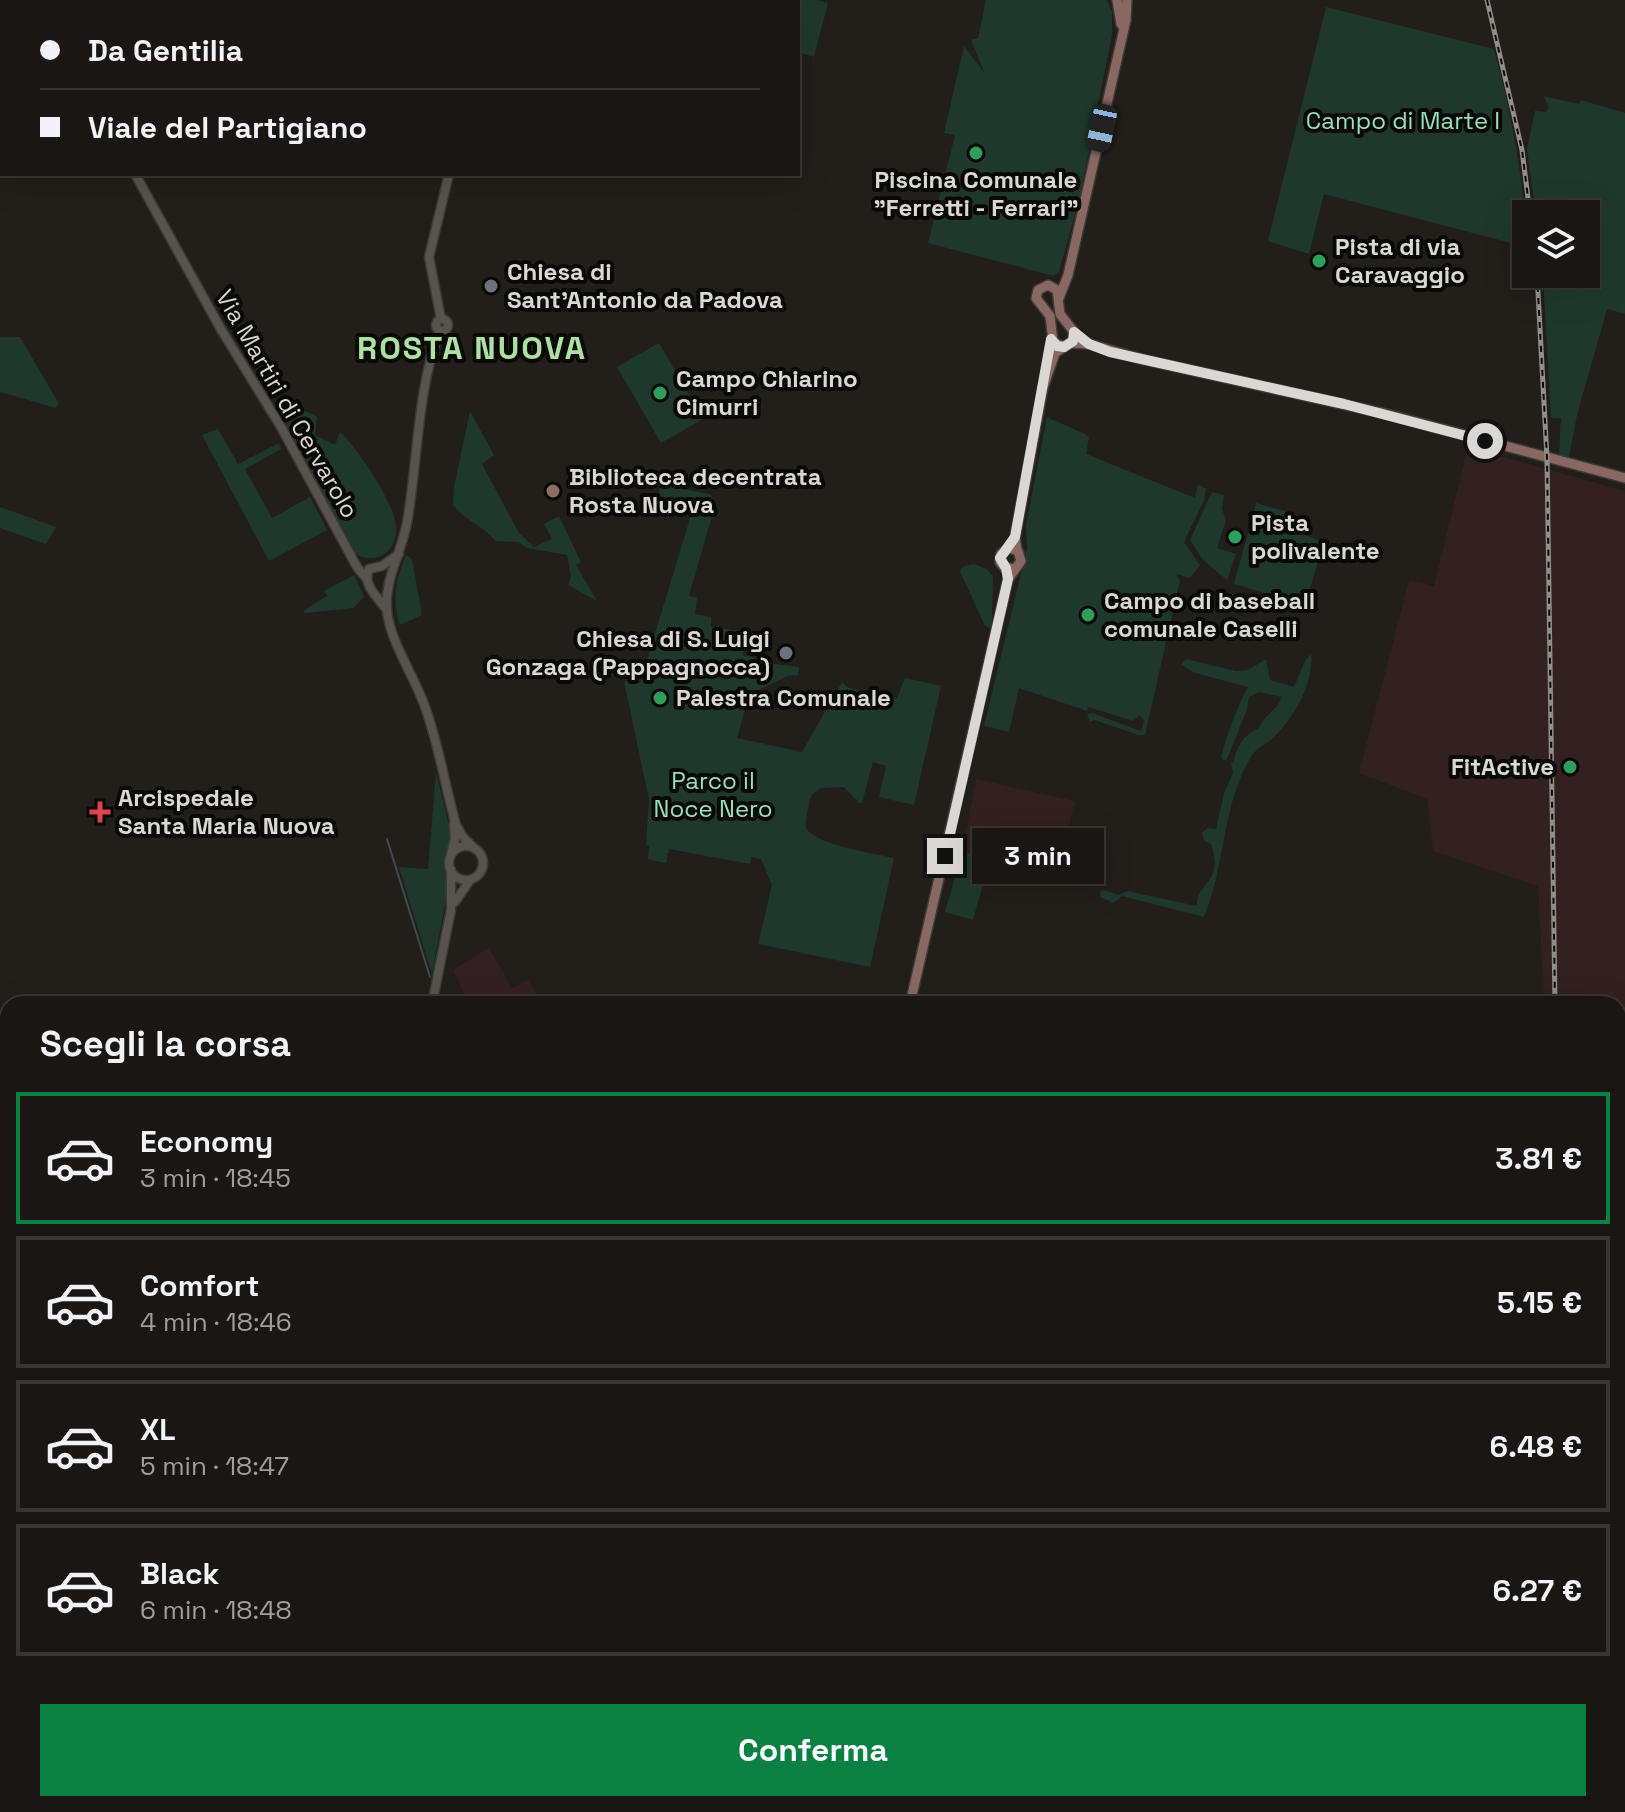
<!DOCTYPE html>
<html lang="it">
<meta charset="utf-8">
<style>
:root{--surface:#1a1613;--page:#231f1c;--text:#f1f3f6;--muted:#9f9fa0;--line:#383533;--accent:#0b8043}
body{margin:0;font-family:"Space Grotesk",sans-serif;background:var(--page);color:var(--text);height:100vh;display:flex;flex-direction:column;font-size:30px;white-space:nowrap}
*{box-sizing:border-box;margin:0}
p{font-size:26px;color:var(--muted)}
.icon{flex:none;width:44px;height:44px;fill:none;stroke:currentColor;stroke-width:2;stroke-linecap:round;stroke-linejoin:round}
.map{position:relative;flex:1;overflow:hidden}
.details{position:absolute;left:0px;top:996px;width:1626px;height:816px;display:flex;flex-direction:column;background:var(--surface);border-radius:24px 24px 0 0;box-shadow:0 8px 32px #0002,0 0 0 2px var(--line)}
.details>*{flex:none}
.hud{position:absolute;left:0px;top:0px;width:800px;height:176px;box-shadow:0 8px 32px #0002,0 0 0 2px var(--line);display:grid;align-content:center;height:176px;padding:0 40px;background:var(--surface)}
.tools{position:absolute;left:1512px;top:200px;display:grid;gap:16px}
.tools a{display:grid;place-items:center;width:88px;height:88px;border-radius:0px;background:var(--surface);box-shadow:0 8px 32px #0002,0 0 0 2px var(--line);font-size:40px}
.end{position:absolute;width:36px;height:36px;margin:-18px;border:10px solid #dad8d4;background:#111;box-shadow:0 0 0 4px #111}
.from{border-radius:50%}
.bubble{position:absolute;height:56px;border-radius:0px;background:var(--surface);box-shadow:0 8px 32px #0002,0 0 0 2px var(--line);font-size:26px;font-weight:800;line-height:56px;text-align:center}
.car{position:absolute;width:24px;height:48px;margin:-24px -12px;border-radius:10px;box-shadow:0 0 6px 2px #0007;background:linear-gradient(#222 24%,#8ab4d8 0 40%,#222 0 76%,#8ab4d8 0 86%,#222 0)}
.hud b{display:flex;align-items:center;gap:28px;height:76px;font-size:30px}
.hud b+b{border-top:2px solid var(--line)}
.hud i{width:20px;height:20px;background:var(--text)}
ul{padding:0;list-style:none}
li{display:flex;align-items:center;gap:24px;height:132px;margin:0 16px 12px;padding:0 24px;border:4px solid var(--line);border-radius:0px}
li div{flex:1}
li b{display:block;font-size:30px}
li em{font-style:normal;font-weight:800}
li.on{border-color:var(--accent)}
li>.icon{width:72px;height:72px;stroke-width:1.5}
h2{padding:0 40px;font-size:36px;line-height:96px}
.cta{display:flex;gap:16px;margin-top:auto;padding:16px 40px}
.cta a{flex:1;height:92px;border-radius:0px;background:var(--accent);color:#fff;font-size:32px;font-weight:800;line-height:92px;text-align:center}
.map>svg:first-child{display:block}
</style>
<div class="map">
<svg width="1625" height="1812" viewBox="0 0 1625 1812">
<rect width="100%" height="100%" fill="#221e19"/>
<path fill="#332025" d="M489,948l23,40 16,-8 15,24h-74l-16,-34z"/>
<path fill="#332021" d="M1468,447l157,44v953h-7v-440h-74l-6,-118 -105,-35 -6,-52 -68,-26 50,-193 25,6z
M976,779l99,22 -19,76 -94,-25z
M858,1804h387l-2,8h-387z"/>
<path fill="#1f382d" d="M712,0h105l11,3 -14,54 -13,-4 -3,4v-55h-86z
M986,0h121l5,11v24l-32,161 -21,76 -5,4 -126,-33 27,-108 -11,-2 20,-87 21,28 -14,-34 7,-2z
M1326,7l168,42c16,59 32,137 32,198l-202,-53 -15,60 -41,-13z
M1543,96l36,8 2,-4 44,13v201l-18,-5 -30,106 -8,42 -10,-1 2,-38h-10l-8,-144h43v-60h-50l-9,-65 8,-38 11,1 3,-5z
M0,337h20l39,67 -3,4 -56,-16z
M659,343l44,76 -42,24 -44,-76z
M291,404l26,13 -2,18 20,10 5,-13c18,17 55,71 56,95 2,28 -26,41 -45,23l-62,-117 -15,-19z
M470,411l24,44 -12,9 37,69 15,14 18,-8 -8,-15 15,-8 22,46 -5,3 21,36 -29,-16 3,-9 -4,-21 -40,-7 -9,-6 -23,-1c-12,-16 -30,-20 -42,-36l1,-18z
M1047,417l38,17 4,4 -3,16 109,44 3,-14 8,5 -2,11 -20,42 16,23 -10,13 -14,-4 4,7 -35,154h-6l-44,-15 -5,2 -3,-8 5,-1 49,18 3,-10 -4,-6 -7,6 -45,-14 -1,4 -68,-23 -10,44 -25,-6 43,-177 -1,-24z
M218,429l20,35 41,-21 2,6 -36,20 27,49 38,-21 17,33 -58,31 -67,-126z
M660,485l50,9 6,8 -27,94 8,2 -2,16 16,3v10l36,5 -4,23 24,5v3l32,4 -1,9 -8,-1 -41,19 -12,44 65,14 40,-70 7,6 48,10 8,-20 36,8 -27,119 -35,-8 7,-31 -13,-4 -11,41h-3l-15,-16 -23,1 -10,7c-1,9 -7,24 -5,32 5,17 71,27 88,31l-24,109 -112,-23 14,-59 -11,-26 -10,-2 -1,7 -81,-15 -3,14 -18,-4 1,-13 -3,-1 3,-45 -25,-119 16,2 51,-168 -33,-10z
M1212,492l12,3 -2,14 4,11 -9,28 19,6 -9,26 -24,-20 -13,-20z
M1256,503l43,12 -3,17 28,10 -19,63 -71,-21z
M0,507l56,20 -10,17 -46,-16z
M406,555l6,4 10,56 -22,10c-9,-25 -4,-46 6,-70z
M974,564l12,5 7,7 -1,52 -7,-2 -25,-55 4,-5z
M354,575l10,22 -11,11 -48,5 -2,-2 24,-15 -3,-5z
M1311,654c3,30 -16,62 -37,83 -7,7 -18,11 -23,20 -30,50 -25,108 -47,160l-82,-21 -9,7 -13,-6v-6l4,-1 14,5 9,-4 70,15c-1,-25 28,-22 14,-62l-7,-3 -2,-8 5,-5 9,1 8,-36 9,-20 -2,-10 3,-1c1,-13 12,-31 25,-33 3,-14 20,-18 22,-32l-22,-5 -10,5 -3,15 -19,47 -4,2 -2,-4c7,-25 15,-48 27,-70l-53,-14 -13,-8 1,-3 3,-3 50,12 12,-1 18,-11 4,21 24,7 11,-26z
M436,773l14,56 1,14 -6,22 2,28 -15,81 -33,-107 29,2z
M962,852l28,7 -17,61 -28,-8z"/>
<g fill="none" stroke-linecap="round" stroke-linejoin="round">
<path stroke="#414953" stroke-width="2" d="M387,839l43,138
M1406,1004h1"/>
<defs>
<path id="tertiary" d="M38,0l1,2
M496,2v-2
M135,174l87,157 59,96 76,140 9,11
M436 325a6 6 0 1 1 12 0a6 6 0 1 1-12 0Z
M441,319l-12,-62 20,-83
M440,330c-23,59 -22,131 -33,193 -6,30 -23,58 -20,87 2,30 28,67 38,97 14,38 20,79 31,118l7,12 12,12
M386,609c-9,-13 -24,-24 -17,-40l13,-3 17,-12
M449 863a17 17 0 1 1 34 0a17 17 0 1 1-34 0Z
M451,854l4,-15 -1,-15
M455,902l15,-22
M432,1004l19,-94v-40
M0,1094l8,7
M0,1761l3,-12
M0,1776l8,-4"/>
<path id="secondary" d="M1117,0l4,24
M1048,285l9,5 3,24 14,18 -1,9 -9,6 -11,-5 -3,-26 -14,-18 2,-8z
M1059,298l9,-23 58,-255 1,-20
M1071,343l18,1 52,15 241,54 243,65
M1017,550l-2,-13 28,-149 12,-35 9,-6
M910,1004l98,-425 13,-18 -3,-10 -9,-3 -8,6 -1,8 4,5 10,2
M0,1714l5,21
M8,1730l-5,15 5,15
M73,1804l4,8
M805,1804l4,8"/>
</defs>
<use href="#tertiary" stroke="#3d3a36" stroke-width="11"/>
<use href="#secondary" stroke="#3d3a36" stroke-width="12"/>
<use href="#tertiary" stroke="#58544d" stroke-width="8"/>
<use href="#secondary" stroke="#8a6862" stroke-width="9"/>
<defs>
<path id="rail" d="M1487,0l35,150 8,64
M1537,274l10,184 8,546
M1583,1804l2,8"/>
</defs>
<use href="#rail" stroke="#928f8a" stroke-width="5"/>
<use href="#rail" stroke="#0a0906" stroke-width="2" stroke-dasharray="6" stroke-linecap="butt"/>
</g>
<g fill="none" stroke-linecap="round" stroke-linejoin="round">
<path stroke="#dad8d4" stroke-width="10" d="M945,856l63,-277 -2,-11 -6,-10 15,-21 36,-198 6,7 7,1 9,-6 1,-9 15,12 21,8 234,52 141,37"/>
</g>
<g fill="#2e9e5b" stroke="#0a0906" stroke-width="3">
<circle cx="976" cy="153" r="8"/>
<circle cx="1319" cy="261" r="8"/>
<circle cx="660" cy="393" r="8"/>
<circle cx="1235" cy="537" r="8"/>
<circle cx="1088" cy="615" r="8"/>
<circle cx="660" cy="698" r="8"/>
<circle cx="1570" cy="767" r="8"/>
</g>
<g fill="#6b7280" stroke="#0a0906" stroke-width="3">
<circle cx="491" cy="286" r="8"/>
<circle cx="786" cy="653" r="8"/>
</g>
<circle fill="#8d6e63" stroke="#0a0906" stroke-width="3" cx="553" cy="491" r="8"/>
<path fill="#e0444e" stroke="#0a0906" stroke-width="3" d="M96 800h8v8h8v8h-8v8h-8v-8h-8v-8h8z"/>
<g text-anchor="middle" stroke-width="8" stroke-linejoin="round" paint-order="stroke">
<g font-size="24" fill="#97dfbd" stroke="#0a0906">
<text x="1403" y="129">Campo di Marte I</text>
<text x="713" y="789">Parco il<tspan x="713" dy="28">Noce Nero</tspan></text>
</g>
<g font-size="24" font-weight="bold" fill="#dad8d4" stroke="#0a0906" text-anchor="start">
<text x="976" y="188" text-anchor="middle">Piscina Comunale<tspan x="976" dy="28">"Ferretti - Ferrari"</tspan></text>
<text x="1335" y="255">Pista di via<tspan x="1335" dy="28">Caravaggio</tspan></text>
<text x="507" y="280">Chiesa di<tspan x="507" dy="28">Sant'Antonio da Padova</tspan></text>
<text x="676" y="387">Campo Chiarino<tspan x="676" dy="28">Cimurri</tspan></text>
<text x="569" y="485">Biblioteca decentrata<tspan x="569" dy="28">Rosta Nuova</tspan></text>
<text x="1251" y="531">Pista<tspan x="1251" dy="28">polivalente</tspan></text>
<text x="1104" y="609">Campo di baseball<tspan x="1104" dy="28">comunale Caselli</tspan></text>
<text x="770" y="647" text-anchor="end">Chiesa di S. Luigi<tspan x="770" dy="28">Gonzaga (Pappagnocca)</tspan></text>
<text x="676" y="706">Palestra Comunale</text>
<text x="1554" y="775" text-anchor="end">FitActive</text>
<text x="118" y="806">Arcispedale<tspan x="118" dy="28">Santa Maria Nuova</tspan></text>
</g>
<g font-size="24" fill="#dad8d4" stroke="#0a0906">
<text transform="translate(287 404) rotate(60)" y="8">Via Martiri di Cervarolo</text>
</g>
<g font-size="32" font-weight="bold" letter-spacing="2" fill="#ade1a3" stroke="#0a0906">
<text x="472" y="359">ROSTA NUOVA</text>
</g>
</g>
</svg>
<div class="tools">
<a><svg class="icon" aria-label="layers" viewBox="0 0 24 24"><path d="M12 4l9 5-9 5-9-5zM3 14l9 5 9-5"/></svg></a>
</div>
<i class="end from" style="left:1485px;top:441px"></i>
<i class="end" style="left:945px;top:856px"></i>
<div class="bubble" style="left:972px;top:828px;width:132px">3 min</div>
<i class="car" style="left:1102px;top:128px;rotate:192deg"></i>
<div class="hud">
<b><i class="from"></i>Da Gentilia</b>
<b><i></i>Viale del Partigiano</b>
</div>
<section class="details">
<h2>Scegli la corsa</h2>
<ul>
<li class="on"><svg class="icon" aria-label="car" viewBox="0 0 24 24"><path d="M5 17H2v-5l4-1 3-4h7l3 4 3 1v5h-3M9 17h6M6 11h13"/><circle cx="7" cy="17" r="2"/><circle cx="17" cy="17" r="2"/></svg><div><b>Economy</b><p>3 min · 18:45</p></div><em>3.81 €</em></li>
<li><svg class="icon" aria-label="car" viewBox="0 0 24 24"><path d="M5 17H2v-5l4-1 3-4h7l3 4 3 1v5h-3M9 17h6M6 11h13"/><circle cx="7" cy="17" r="2"/><circle cx="17" cy="17" r="2"/></svg><div><b>Comfort</b><p>4 min · 18:46</p></div><em>5.15 €</em></li>
<li><svg class="icon" aria-label="car" viewBox="0 0 24 24"><path d="M5 17H2v-5l4-1 3-4h7l3 4 3 1v5h-3M9 17h6M6 11h13"/><circle cx="7" cy="17" r="2"/><circle cx="17" cy="17" r="2"/></svg><div><b>XL</b><p>5 min · 18:47</p></div><em>6.48 €</em></li>
<li><svg class="icon" aria-label="car" viewBox="0 0 24 24"><path d="M5 17H2v-5l4-1 3-4h7l3 4 3 1v5h-3M9 17h6M6 11h13"/><circle cx="7" cy="17" r="2"/><circle cx="17" cy="17" r="2"/></svg><div><b>Black</b><p>6 min · 18:48</p></div><em>6.27 €</em></li>
</ul>
<div class="cta"><a>Conferma</a></div>
</section>
</div>
